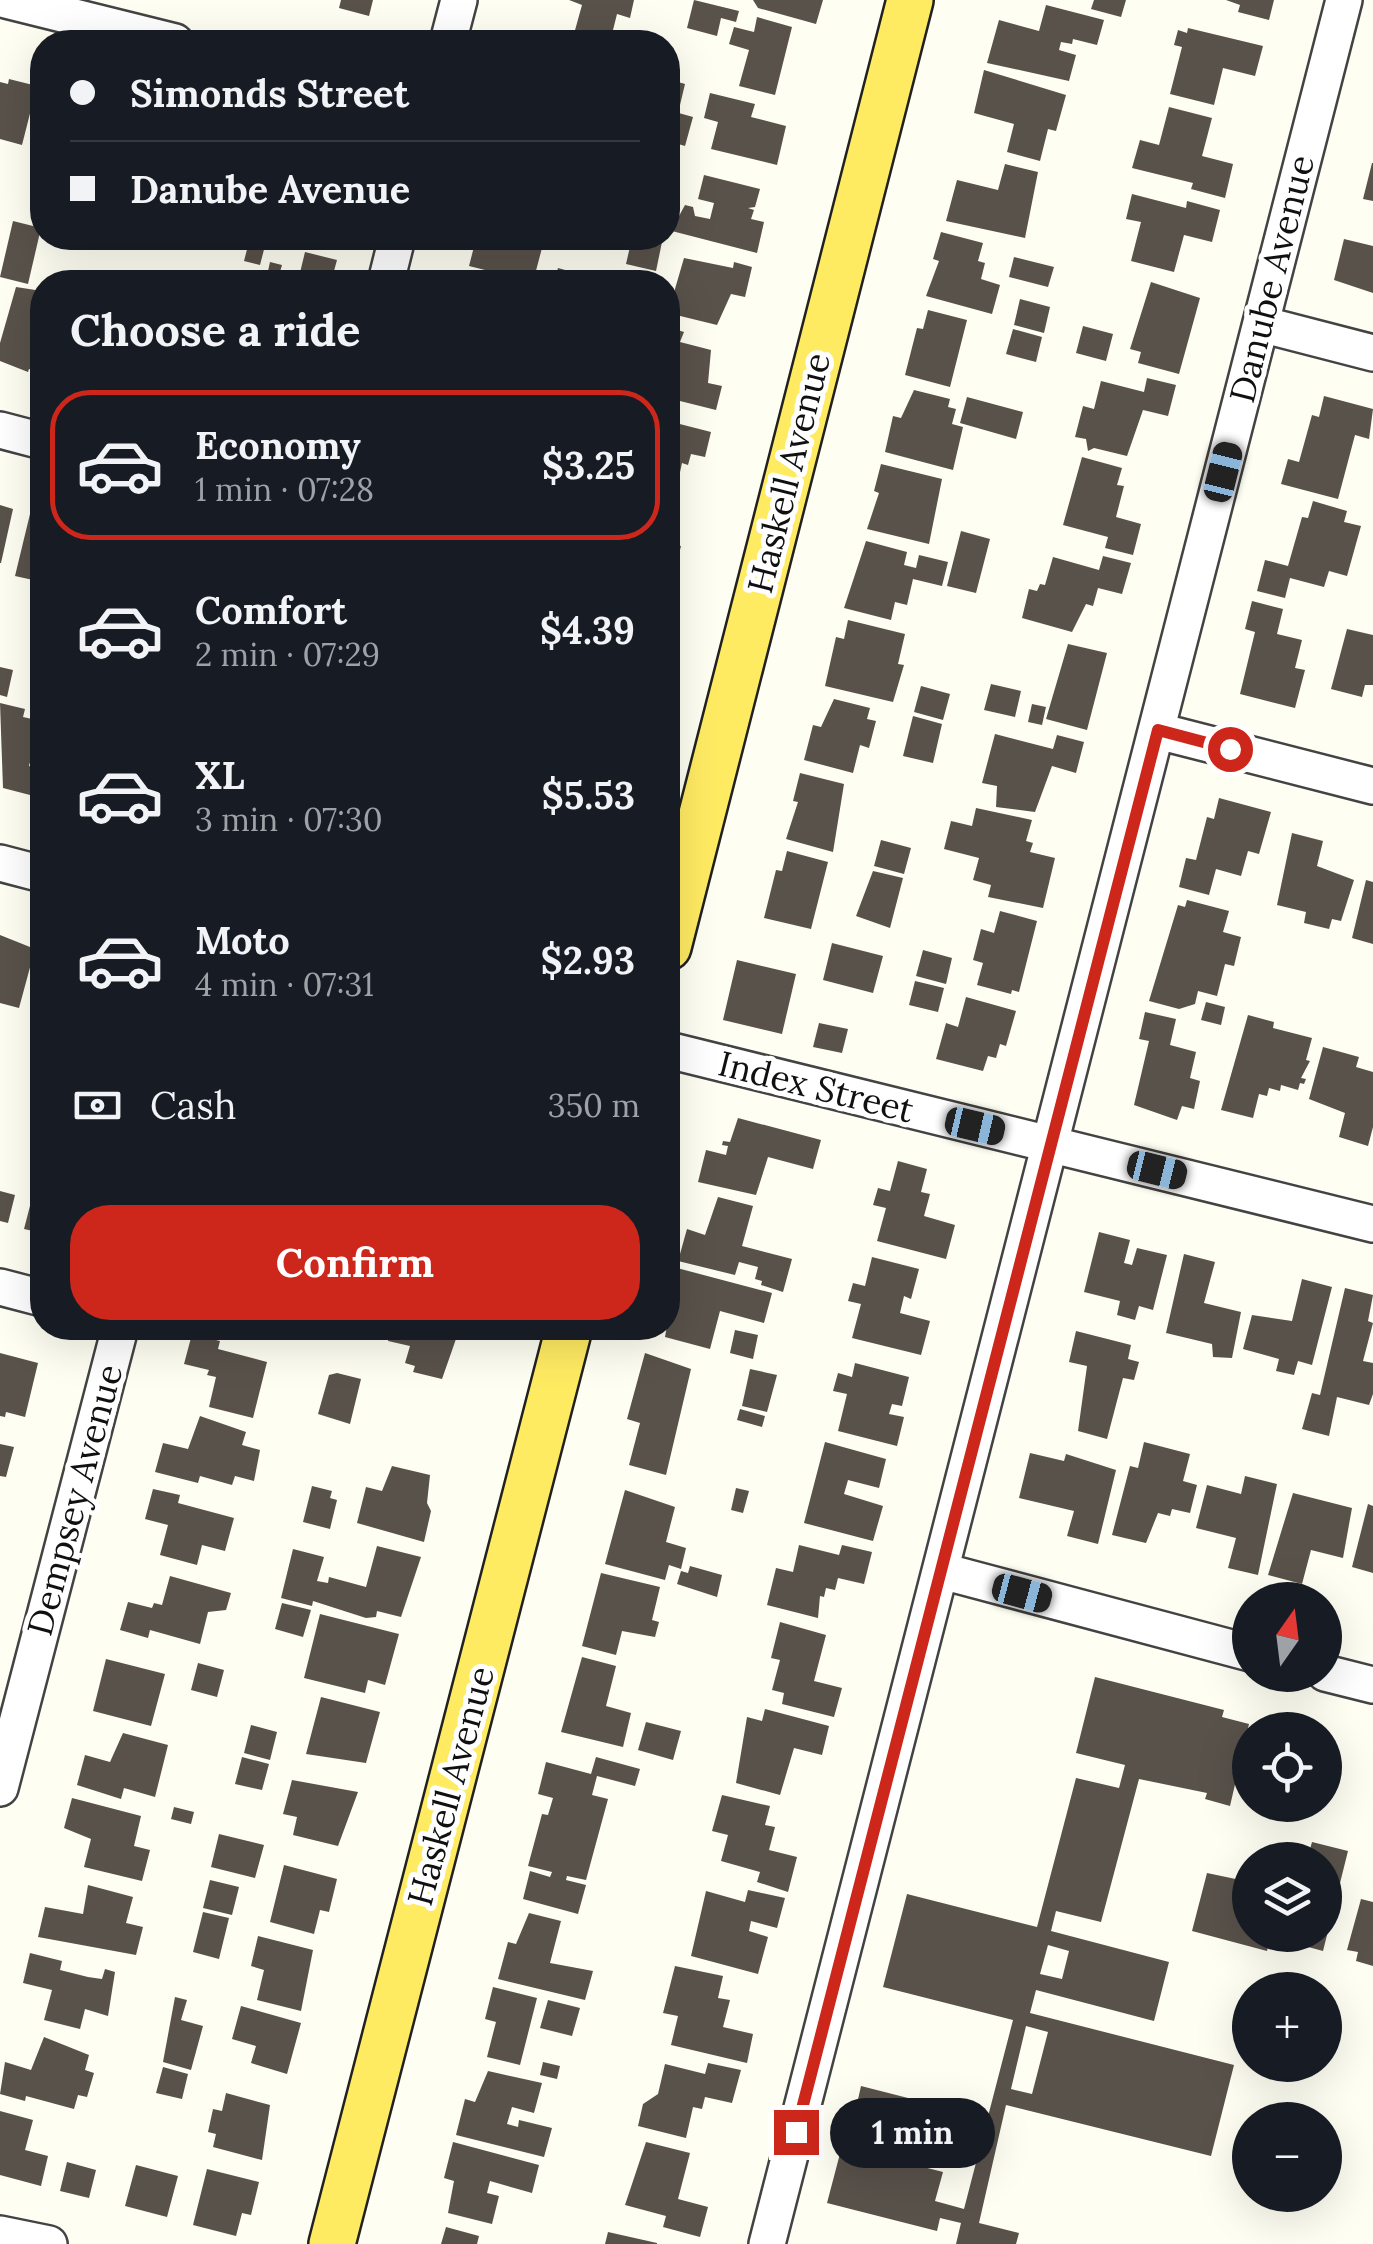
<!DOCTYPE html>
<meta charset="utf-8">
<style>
:root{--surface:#171b24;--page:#20242c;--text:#f1f3f6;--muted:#9ea1a6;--line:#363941;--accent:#cd271b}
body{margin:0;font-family:Lora,serif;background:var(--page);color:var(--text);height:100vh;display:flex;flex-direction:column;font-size:38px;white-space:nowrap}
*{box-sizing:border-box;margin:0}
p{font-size:32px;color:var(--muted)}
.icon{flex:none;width:55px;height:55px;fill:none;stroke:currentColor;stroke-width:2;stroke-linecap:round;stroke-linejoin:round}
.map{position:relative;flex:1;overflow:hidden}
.drawer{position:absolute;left:30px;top:270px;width:650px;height:1070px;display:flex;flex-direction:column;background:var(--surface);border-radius:40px;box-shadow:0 10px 40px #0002}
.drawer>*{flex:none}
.hud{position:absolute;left:30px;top:30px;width:650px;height:220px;border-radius:40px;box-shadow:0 10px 40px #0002;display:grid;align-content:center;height:220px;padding:0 40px;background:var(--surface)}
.needle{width:65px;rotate:14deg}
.buttons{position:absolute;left:1232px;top:1582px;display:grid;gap:20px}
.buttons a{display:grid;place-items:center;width:110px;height:110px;border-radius:50%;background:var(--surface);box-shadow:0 10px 40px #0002;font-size:50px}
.end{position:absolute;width:45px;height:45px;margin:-22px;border:12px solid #cd271b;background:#fff;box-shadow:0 0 0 5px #fff}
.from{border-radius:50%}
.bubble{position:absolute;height:70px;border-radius:35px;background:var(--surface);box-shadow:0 10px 40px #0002;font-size:32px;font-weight:700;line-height:70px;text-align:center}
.car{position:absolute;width:30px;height:60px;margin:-30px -15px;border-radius:12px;box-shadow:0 0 8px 2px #0007;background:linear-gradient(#222 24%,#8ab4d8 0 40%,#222 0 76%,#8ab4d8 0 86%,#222 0)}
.hud b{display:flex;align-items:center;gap:35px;height:95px;font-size:38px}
.hud b+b{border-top:2px solid var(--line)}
.hud i{width:25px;height:25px;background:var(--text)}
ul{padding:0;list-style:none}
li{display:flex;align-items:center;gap:30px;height:150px;margin:0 20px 15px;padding:0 20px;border:5px solid transparent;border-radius:40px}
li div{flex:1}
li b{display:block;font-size:38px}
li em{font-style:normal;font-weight:700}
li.on{border-color:var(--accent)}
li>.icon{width:90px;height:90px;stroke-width:1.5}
h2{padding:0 40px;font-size:45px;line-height:120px}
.pay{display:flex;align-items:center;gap:25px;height:110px;padding:0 40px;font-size:38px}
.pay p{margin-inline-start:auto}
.cta{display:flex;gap:20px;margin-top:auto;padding:20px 40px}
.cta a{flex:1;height:115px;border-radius:40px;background:var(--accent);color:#fff;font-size:40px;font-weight:700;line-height:115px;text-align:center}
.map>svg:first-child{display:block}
</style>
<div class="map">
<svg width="1373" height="2244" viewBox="0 0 1373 2244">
<rect width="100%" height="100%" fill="#fffef2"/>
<path fill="#59524b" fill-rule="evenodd" d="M341,0h32l-4,16 -30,-8z
M569,0h65l-4,18 -13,-4 -7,28 -38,-1 10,-36z
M694,0l45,11 -3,11 -15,-4 -4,18 -30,-8z
M753,0h70l-7,24 -58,-16z
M1094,0h32l-5,17 -30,-8z
M1226,0h48l-5,20 -31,-8 2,-7z
M1046,5l58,15 -7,25 -24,-6 -1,5 -11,-2 -2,8 17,5 -7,26 -82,-18 12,-43 40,11z
M757,17l35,10 -17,68 -36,-9 10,-36 -20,-6 5,-17 20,5z
M1188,28l75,18 -8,30 -32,-8 -9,37 -44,-11 12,-47 -8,-2 4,-15 9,3z
M984,70l82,25 -10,36 -8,-2 -8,32 -33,-9 7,-28 -40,-11z
M9,79l28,7 -15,59 -22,-6v-57l8,2z
M668,79l17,5 -5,21 -12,-4z
M710,93l45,11 -4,13 35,9 -9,39 -66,-16 7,-27 -14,-4z
M1169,107l43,11 -10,38 31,8 -8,34 -34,-9 2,-6 -61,-15 8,-28 19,5z
M668,110l25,7 -8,29 -17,-5z
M1372,163h1v38l-10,-2z
M1005,164l33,8 -13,66 -79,-17 11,-41 41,10z
M704,175l56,14 -5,18 -7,1 6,2 -3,9 13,3 -7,31 -89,-23v-28l5,1 -2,11 8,2 6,-11 8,2 2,9 15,3 4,-16 -16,-4z
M1132,194l54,14 1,-7 33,9 -8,32 -28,-7 -10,37 -43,-11 10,-39 -15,-3z
M13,221l28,7 -13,56 -28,-7z
M941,232l42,11 -5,18 7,2 -4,16 19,6 -8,29 -66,-18 13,-35 -6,-2z
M250,238h17l-7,27 -16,-4z
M489,238h42l-2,7 13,3 -9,34 -64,-16 7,-27 12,3z
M632,238l30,4 -6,29 -30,-7z
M1344,239l29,7v47l-39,-13z
M305,252l32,8 -6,22 -33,-1z
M1014,257l40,10 -6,20 -39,-10z
M684,258l49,10 1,-6 18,5 -7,30 -14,-3 -14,31 -49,-12z
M270,262l12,3 -5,17 -11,-2z
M558,268l25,7 -2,7h-27z
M1151,282l49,16 -21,76 -41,-11 3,-11 -11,-3z
M16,287l26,4v81l-13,-3 -1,3 -28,-11v-18z
M1020,299l30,8 -6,26 -30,-8z
M928,310l39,10 -17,67 -45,-12 12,-47 6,1z
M1083,326l30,8 -7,27 -30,-8z
M671,328l13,4 -4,10 31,8 -3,33 14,3 -6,24 -48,-12z
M1013,329l29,8 -6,25 -30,-8z
M1147,378l29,7 -8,31 -25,-6 -16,46 -33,-8 -6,3 -2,-12 -11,-2 8,-31 11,3 7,-28 43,11z
M914,390l36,9 -2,8 8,2 -4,15 11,3 -10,43 -68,-18 8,-36 8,2z
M1324,396l49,13 -4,30 -14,-4 -17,64 -57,-15 7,-25 11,3 13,-47 7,2z
M967,397l56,15 -7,27 -56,-16z
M668,421l43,11 -6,25 -14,-3 -3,11 -6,-2 -5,23 -9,-3z
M1082,457l40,11 -5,17 7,1 -8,31 25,7 -8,31 -28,-7 3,-11 -45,-12z
M881,464l61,15 -13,65 -62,-15 12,-36 -5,-2z
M1313,501l34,10 -3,11 17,4 -14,50 -18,-5 -5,16 -34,-9 -5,20 -28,-7 8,-31 23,6 14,-49 6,1z
M0,505l13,4 -12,54h-1z
M30,514l12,3v65l-27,-6z
M961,531l29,8 -14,54 -29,-7z
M866,541l41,11 -3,13 12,3 3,-13 29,7 -6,24 -29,-7 -6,26 -12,-3 -4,18 -47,-12z
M668,543l13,3 -6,24 -7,-2z
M1103,556l28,7 -9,31 -24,-6 -5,18 -7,-2 -14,28 -50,-14 7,-29 8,2 3,-7 5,1 8,-28 46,13z
M1252,601l31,8 -6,25 25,6 -7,28 10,2 -10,38 -55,-14 15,-62 -10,-3z
M848,620l57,14 -7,30 6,1 -11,37 -68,-16 11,-49 8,2z
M1347,629l26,6v50h-8l-3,12 -31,-8z
M1068,644l39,9 -20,77 -41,-11z
M0,667l13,3 -6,27 -7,-2z
M991,684l30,7 -6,26 -31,-7z
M921,686l29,8 -7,26 -29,-8z
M834,699l36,9 -3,11 9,2 -7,27 -9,-3 -7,28 -49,-13 9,-35 8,2z
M0,703l25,6 -2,8 18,4 -12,45 7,2 -6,27 -27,-7z
M1032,704l14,3 -4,18 -14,-3z
M913,716l29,8 -9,39 -30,-7z
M995,734l58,15 4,-14 27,7 -8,31 -24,-7 -17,46 -39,-5 1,-21 -15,-3z
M800,773l44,11 -11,68 -47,-13 12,-37 -5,-1z
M1219,798l52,14 -12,42 -11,-3 -7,25 -25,-7 -7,26 -30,-8 7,-29 10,2 11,-43 7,2z
M976,808l56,12 -6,21 7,2 -3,9 25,6 -12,50 -55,-11 3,-12 -18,-5 6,-22 -35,-9 7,-28 21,5z
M1292,833l31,8 -6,25 37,14 -13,41 -9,-2 -3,10 -25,-6 2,-11 -29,-7z
M881,840l30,8 -7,26 -30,-8z
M787,851l41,11 -17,67 -47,-11 12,-48 6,1z
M873,871l30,7 -13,50 -34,-12z
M1366,880l7,2v62l-21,-6z
M1187,900l42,11 -6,21 18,5 -7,29 -9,-2 -8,32 -19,-5 -3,13 -16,5 -30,-8 29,-96 7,2z
M1000,911l37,10 -18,71 -7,-2 -1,4 -34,-9 6,-22 -10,-3 8,-31 13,4z
M0,935l35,14 -16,59 -19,-5z
M832,943l51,13 -10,37 -50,-13z
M923,950l29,8 -6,26 -30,-8z
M737,960l59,14 -14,60 -59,-14z
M915,981l29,7 -6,24 -29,-7z
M966,997l50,14 -10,35 -6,-2 -4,14 -8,-2 -5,15 -47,-12 10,-36 12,4z
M1206,1002l19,5 -4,18 -20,-5z
M1145,1012l31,7 -6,26 26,7 -6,26 10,3 -6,28 -12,-3 -5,14 -43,-15 15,-64 -10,-2z
M1248,1015l26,7 -1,6 39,10 -6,22 4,1 -9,17 5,1 -2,5 -4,-1 -2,7 -17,-5 -1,6 -11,-3 -2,8 -8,-2 -6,24 -32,-8z
M819,1023l29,6 -6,24 -29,-6z
M1323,1047l36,10 -3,10 17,5v55l-5,19 -29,-9 6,-24 -36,-14z
M41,1067h1v54l-10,-2z
M738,1118l83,22 -8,29 -45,-12 -12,38 -58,-13 8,-32 20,5 2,-9 -6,-1 1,-4 7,1z
M898,1161l29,8 -6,23 9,2 -6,22 31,9 -9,34 -69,-18 9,-33 -13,-3 5,-17 12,3z
M38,1175l4,1v57l-18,-4z
M0,1191l15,4 -7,28 -8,-2z
M718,1197l35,9 -11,40 50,13 -9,33 -22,-7 1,-4 -7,-2 3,-12 -19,-5 -4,13 -57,-14 9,-32 18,6z
M1099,1232l31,8 -6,23 8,2 5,-17 30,7 -14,55 -14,-4 -4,14 -18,-5 3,-14 -36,-9z
M1184,1254l31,8 -11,41 37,9 -9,46 -19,-1 -1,-13 -46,-11z
M872,1257l47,12 -8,30 -7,-3 -4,17 30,8 -9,34 -69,-17 9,-34 -13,-3 5,-18 12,3z
M677,1268l95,25 -8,30 -44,-12 -10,38 -45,-12z
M1302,1279l30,8 -20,78 -14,-4 -4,14 -18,-4 3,-12 -36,-10 9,-34 40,6z
M1345,1288l28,7 -5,26 5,2 -10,38 10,2v31l-4,11 -32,-8 -8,39 -27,-7 10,-36 8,2z
M391,1328h60l5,11 -14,40 -29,-7 2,-6 -10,-3 5,-17 -22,-5z
M735,1330l23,5 -5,24 -23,-6z
M1076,1331l55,14 -3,14 11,3 -5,18 -11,-2 -16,61 -29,-8 9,-65 -18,-4z
M192,1334l28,7 -2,8 49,13 -14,56 -44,-11 7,-30 -9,-2 2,-5 -25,-6z
M0,1353l38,10 -13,54 -19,-5 -1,5 -5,-1z
M645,1353l46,16 -25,106 -37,-10 11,-42 -13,-4z
M855,1363l54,14 -7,29 -10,-2 -3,10 15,3 -7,29 -59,-15 9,-37 -14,-3 5,-18 14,4z
M750,1369l27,6 -10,37 -25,-6z
M337,1373l24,6 -11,45 -32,-10 11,-39z
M740,1409l25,7 -3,11 -25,-7z
M200,1416l46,16 -4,13 18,5 -6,31 -19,-5 -3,9 -32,-9 -2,7 -43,-11 8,-29 25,6z
M825,1442l61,17 -7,29 -31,-8 -4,14 39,12 -10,35 -69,-18z
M1144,1442l46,12 -7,27 14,4 -7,28 -18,-4 -2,7 -12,-3 -12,30 -34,-8 18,-69 8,2z
M0,1444l14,3 -8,30 -6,-1z
M1030,1453l34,8 2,-7 50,16 -18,74 -31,-8 7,-25 -55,-13z
M392,1466l38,9 -3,28 4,8 -7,31 -67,-19 9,-36 16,4z
M1245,1476l32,8 -19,91 -30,-7 8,-30 -40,-10 11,-43 34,9z
M312,1486l20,5 -2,7 7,2 -7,29 -27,-7z
M736,1488l13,3 -6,22 -12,-3z
M153,1489l27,6 -2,8 56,15 -9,33 -23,-6 -5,20 -37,-10 8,-30 -23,-6z
M625,1490l50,17 -9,35 20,6 -5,21 -12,-4 -4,15 -60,-16z
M1293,1493l59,15 -9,50 -32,-8 -9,34 -34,-9z
M1368,1504l5,2v67l-21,-6z
M799,1545l40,10 3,-10 30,7 -8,32 -26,-6 -3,12 -9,-2 -2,9 -4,-1 -2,22 -51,-13 9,-37 17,4z
M377,1546l44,11 -20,60 -24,-6 -1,6 -10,1 -53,-17 -1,5 -31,-8 12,-49 31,8 -7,24 11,2 1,-6 37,10z
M690,1566l32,9 -5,22 -40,-13 4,-13 7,2z
M601,1573l59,14 -8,33 7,2 -4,15 -33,-6 -6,24 -34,-9z
M170,1576l61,17 -5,17 -18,2 -8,32 -50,-14 -2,8 -28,-8 8,-28 24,6 2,-5 8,2z
M282,1603l29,7 -8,27 -28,-8z
M320,1614l79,20 -14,51 -17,-5 -3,13 -61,-15z
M780,1622l46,13 -12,46 28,7 -8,29 -52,-13 2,-11 -12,-3 8,-30 -9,-2z
M582,1657l34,9 -10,40 25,7 -8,34 -62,-15z
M106,1659l59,15 -14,52 -58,-15z
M198,1663l26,7 -7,27 -26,-7z
M1095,1677l129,33 -2,7 27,7 -19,82 -25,-7 2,-6 -68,-14 -38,143 -45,-11 -5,20 118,31 -15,59 -118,-31 -6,23 204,52 -23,91 -205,-51 -27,118 40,10 -3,11h-60l5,-21 -21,-5 -3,13 -110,-28 15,-57 101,26 -8,29 29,8 49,-189 -130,-33 24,-93 130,33 39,-149 43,10 6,-23 -49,-12zM1048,1945l21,6 -7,28 -22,-5zM1026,2026l22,6 -16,62 -21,-5z
M321,1697l59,15 -14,51 -60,-9z
M765,1709l64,17 -7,29 -28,-7 -14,47 -44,-12 11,-66 15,4z
M646,1722l35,9 -8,29 -35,-10z
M251,1725l26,7 -7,28 -26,-7z
M123,1733l45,12 -13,52 -31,-9 -3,11 -44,-14 8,-30 25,7z
M242,1757l27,7 -7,26 -27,-6z
M596,1757l44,12 -5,17 -38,-10 -5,19 16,4 -22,81 -19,-4 -1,4 20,5 -8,29 -55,-15 7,-28 20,6 2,-5 -24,-6 14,-52 6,1 5,-17 -15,-4 8,-32 45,12z
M292,1780l66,12 -20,54 -45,-11 4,-18 -14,-3z
M722,1795l48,11 -5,19 10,2 -6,23 28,7 -9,35 -31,-10 3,-10 -39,-11 7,-26 -16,-4z
M72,1798l69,18 -7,30 16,4 -8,31 -58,-14 7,-28 -27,-11z
M174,1807l20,5 -3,12 -20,-5z
M219,1834l45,11 -9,33 -44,-11z
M1312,1842l36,9 -25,100 -37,-10 2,-6h37v-75h-18z
M284,1865l53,14 -8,33 -9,-2 -6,24 -44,-12z
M1207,1873l43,9v53h21l-4,16 -75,-20z
M210,1880l29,7 -7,28 -29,-7z
M88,1885l45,12 -7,26 17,4 -7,28 -98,-18 7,-30 38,7z
M748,1890l37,8 -8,30 -26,-7 -2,10 19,6 -10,37 -67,-18 15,-65 39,11z
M1361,1899l12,3v64l-17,-5 2,-9 -11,-2z
M203,1912l26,6 -10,41 -26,-7z
M529,1913l32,8 -11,42 43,8 -8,29 -87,-21 10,-37 8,2z
M258,1936l55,14 -12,61 -44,-11 7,-30 -13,-4z
M30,1953l32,8 -2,9 28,7 14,2 3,-10 10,3 -7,44 -23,-7 -5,20 -36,-9 8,-30 -29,-7z
M675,1966l48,10 -5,22 12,2 -7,27 30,7 -6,29 -76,-18 7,-29 -15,-3z
M493,1987l44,11 -17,67 -33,-8 9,-35 -11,-3z
M175,1997l12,3 -6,20 22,6 -12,44 -28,-8z
M548,2000l32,8 -8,28 -32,-8z
M241,2006l60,17 -14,51 -36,-11 5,-17 -24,-7z
M44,2037l45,18 -4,15 9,3 -7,24 -9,-2 -4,14 -48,-13 -1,5 -25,-7 5,-32 26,8z
M543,2062l17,4 -3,13 -17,-4z
M708,2063l33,7 -9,33 -27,-6 -3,12 -9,-2 -7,31 -48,-12 5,-22 15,-10 7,-30 40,10z
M163,2067l25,7 -6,25 -26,-6z
M488,2071l54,12 -8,30 -22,-6 -5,17 11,3 1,-7 33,8 -8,29 -88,-22 9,-36 10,3z
M861,2086l94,24 -10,36 -92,-24z
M226,2093l44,12 -8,55 -49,-13 3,-13 -8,-2 5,-23 9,2z
M0,2111l33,9 -8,30 23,6 -7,30 -41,-11z
M453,2142l86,23 -7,28 -42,-12 -3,12 12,3 -7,28 -44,-11 6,-32 -10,-3z
M646,2142l44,11 -12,46 30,8 -8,30 -37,-10 3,-11 -41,-11z
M67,2162l29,8 -7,28 -29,-7z
M136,2165l42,11 -11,41 -42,-11z
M207,2169l52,13 -8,33 -9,-2 -6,23 -43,-11z
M446,2227l33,9 -2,8h-36z
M608,2232l49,11v1h-52z"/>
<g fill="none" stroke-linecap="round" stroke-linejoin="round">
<defs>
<path id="minor" d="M6,0l169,42
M448,42l11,-42
M386,282l11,-44
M1261,324l112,29
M0,430l42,11
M1158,731l215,55
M0,863l42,11
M668,1050l705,174
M0,1287l42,11
M942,1571l308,82
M1325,1673l48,12
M0,1788l120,-460
M0,2234l49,10
M767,2244l577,-2244"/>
<path id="major" d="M668,947l242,-947
M332,2244l237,-916"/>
</defs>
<use href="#minor" stroke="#434343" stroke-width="40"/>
<use href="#major" stroke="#212121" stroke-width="50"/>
<use href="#minor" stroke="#fff" stroke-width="35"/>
<use href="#major" stroke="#ffeb62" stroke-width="45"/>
</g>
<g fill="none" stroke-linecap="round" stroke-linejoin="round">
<path stroke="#cd271b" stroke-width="12" d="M796,2132l362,-1402 72,19"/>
</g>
<g text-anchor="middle" stroke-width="10" stroke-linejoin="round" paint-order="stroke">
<g font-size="35" fill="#101010" stroke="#fff">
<text transform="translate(1272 279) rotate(-76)" y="12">Danube Avenue</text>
<text transform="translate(789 473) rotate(-76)" y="12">Haskell Avenue</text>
<text transform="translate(816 1087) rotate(14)" y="12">Index Street</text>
<text transform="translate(75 1500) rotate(-75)" y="12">Dempsey Avenue</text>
<text transform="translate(451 1786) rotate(-75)" y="12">Haskell Avenue</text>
</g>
</g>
</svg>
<div class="buttons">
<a><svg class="needle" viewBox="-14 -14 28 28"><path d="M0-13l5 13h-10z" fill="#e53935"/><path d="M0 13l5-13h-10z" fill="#9ea1a6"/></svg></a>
<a><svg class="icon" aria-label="locate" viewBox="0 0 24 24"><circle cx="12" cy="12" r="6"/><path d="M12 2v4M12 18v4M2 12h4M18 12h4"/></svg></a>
<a><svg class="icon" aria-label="layers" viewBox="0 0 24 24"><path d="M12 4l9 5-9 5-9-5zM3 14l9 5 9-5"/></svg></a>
<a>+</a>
<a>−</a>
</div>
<i class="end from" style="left:1230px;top:749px"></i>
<i class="end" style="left:796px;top:2132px"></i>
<div class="bubble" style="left:830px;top:2098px;width:165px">1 min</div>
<i class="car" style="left:1223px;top:472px;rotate:14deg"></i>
<i class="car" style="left:975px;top:1126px;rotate:103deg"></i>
<i class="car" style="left:1157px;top:1170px;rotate:104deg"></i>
<i class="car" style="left:1022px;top:1593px;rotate:105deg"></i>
<div class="hud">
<b><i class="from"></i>Simonds Street</b>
<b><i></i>Danube Avenue</b>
</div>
<section class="drawer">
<h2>Choose a ride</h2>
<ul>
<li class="on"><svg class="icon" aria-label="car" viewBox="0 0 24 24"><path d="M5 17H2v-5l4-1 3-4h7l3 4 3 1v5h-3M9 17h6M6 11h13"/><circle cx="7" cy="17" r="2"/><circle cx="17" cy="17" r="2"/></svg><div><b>Economy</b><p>1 min · 07:28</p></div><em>$3.25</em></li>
<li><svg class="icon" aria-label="car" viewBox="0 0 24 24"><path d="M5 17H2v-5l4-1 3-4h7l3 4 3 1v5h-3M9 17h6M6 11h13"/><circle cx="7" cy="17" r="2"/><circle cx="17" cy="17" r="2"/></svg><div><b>Comfort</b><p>2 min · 07:29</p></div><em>$4.39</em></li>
<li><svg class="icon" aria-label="car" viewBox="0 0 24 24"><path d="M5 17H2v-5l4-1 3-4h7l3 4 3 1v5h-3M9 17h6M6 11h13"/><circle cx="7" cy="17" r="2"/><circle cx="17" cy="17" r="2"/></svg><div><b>XL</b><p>3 min · 07:30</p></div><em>$5.53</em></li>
<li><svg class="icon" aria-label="car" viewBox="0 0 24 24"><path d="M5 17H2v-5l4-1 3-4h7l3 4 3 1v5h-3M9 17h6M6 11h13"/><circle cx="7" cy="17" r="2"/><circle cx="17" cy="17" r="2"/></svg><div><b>Moto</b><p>4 min · 07:31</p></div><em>$2.93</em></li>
</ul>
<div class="pay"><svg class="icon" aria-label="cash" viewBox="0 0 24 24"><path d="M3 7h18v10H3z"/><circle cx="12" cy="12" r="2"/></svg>Cash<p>350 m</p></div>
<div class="cta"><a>Confirm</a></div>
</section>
</div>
